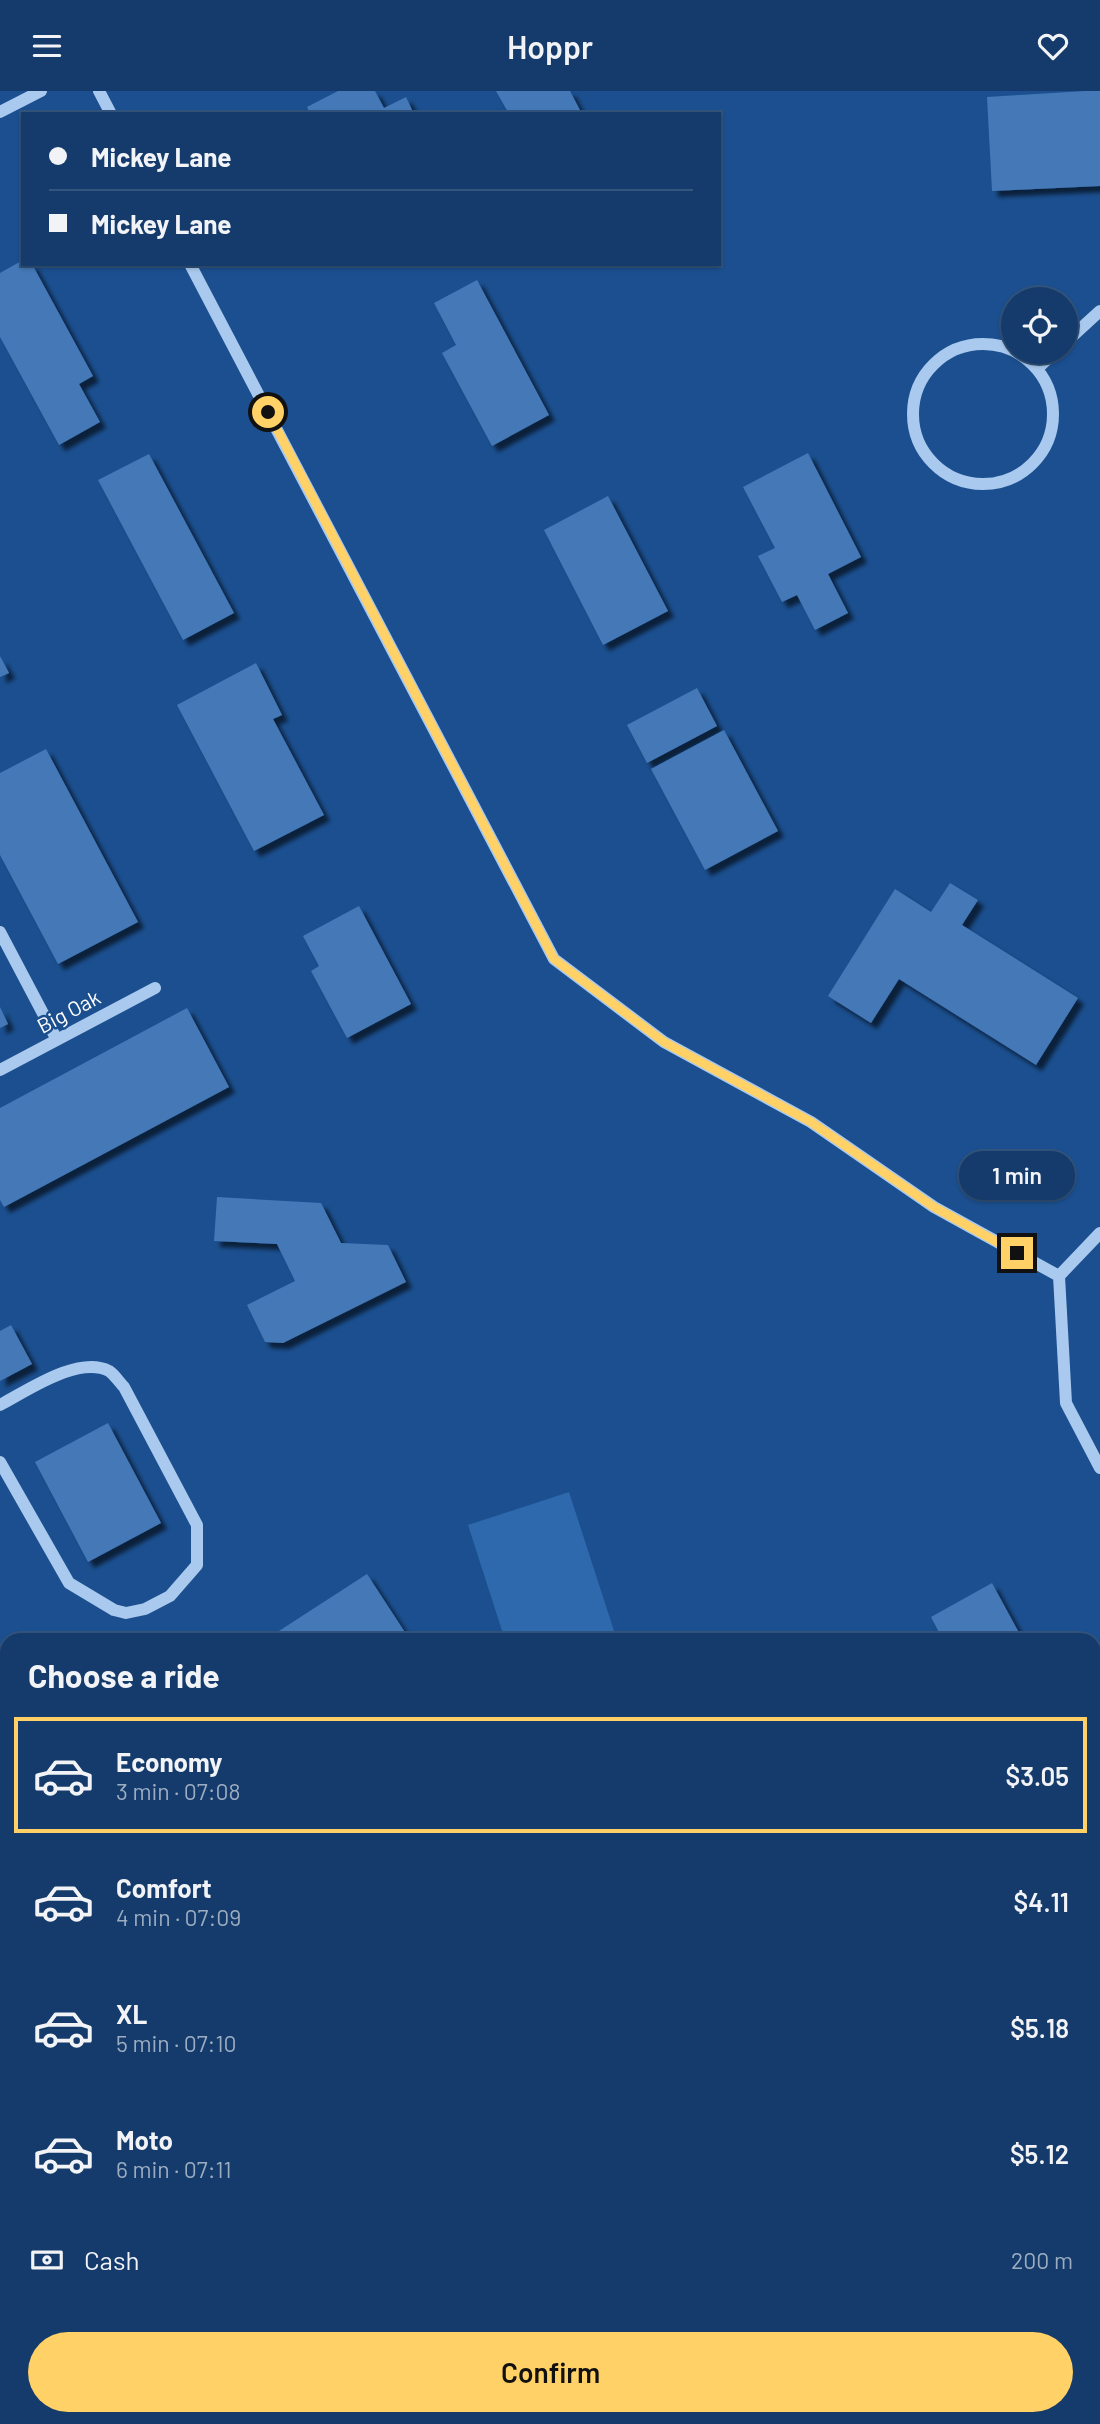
<!DOCTYPE html>
<meta charset="utf-8">
<style>
:root{--surface:#143b6b;--page:#214673;--text:#f1f3f6;--muted:#9dadc1;--line:#33557e;--accent:#ffd166}
body{margin:0;font-family:Barlow,sans-serif;background:var(--page);color:var(--text);height:100vh;display:flex;flex-direction:column;font-size:26px;white-space:nowrap}
*{box-sizing:border-box;margin:0}
p{font-size:23px;color:var(--muted)}
.icon{flex:none;width:38px;height:38px;fill:none;stroke:currentColor;stroke-width:2;stroke-linecap:round;stroke-linejoin:round}
.map{position:relative;flex:1;overflow:hidden}
.side{position:absolute;left:0px;top:1542px;width:1101px;height:793px;display:flex;flex-direction:column;background:var(--surface);border-radius:21px 21px 0 0;box-shadow:0 2px 5px #0004,0 0 0 2px var(--line)}
.side>*{flex:none}
.guide{position:absolute;left:21px;top:21px;width:700px;height:154px;border-radius:0px;box-shadow:0 2px 5px #0004,0 0 0 2px var(--line);display:grid;align-content:center;height:154px;padding:0 28px;background:var(--surface)}
.fabs{position:absolute;left:1001px;top:196px;display:grid;gap:14px}
.fabs a{display:grid;place-items:center;width:77px;height:77px;border-radius:50%;background:var(--surface);box-shadow:0 2px 5px #0004,0 0 0 2px var(--line);font-size:35px}
.end{position:absolute;width:32px;height:32px;margin:-16px;border:9px solid #ffd166;background:#111;box-shadow:0 0 0 4px #111}
.from{border-radius:50%}
.bubble{position:absolute;height:49px;border-radius:24px;background:var(--surface);box-shadow:0 2px 5px #0004,0 0 0 2px var(--line);font-size:23px;font-weight:600;line-height:49px;text-align:center}
.guide b{display:flex;align-items:center;gap:24px;height:66px;font-size:26px}
.guide b+b{border-top:2px solid var(--line)}
.guide i{width:18px;height:18px;background:var(--text)}
ul{padding:0;list-style:none}
li{display:flex;align-items:center;gap:21px;height:116px;margin:0 14px 10px;padding:0 14px;border:4px solid transparent;border-radius:0px}
li div{flex:1}
li b{display:block;font-size:26px}
li em{font-style:normal;font-weight:600}
li.on{border-color:var(--accent)}
li>.icon{width:63px;height:63px;stroke-width:1.5}
h2{padding:0 28px;font-size:32px;line-height:84px}
.pay{display:flex;align-items:center;gap:18px;height:77px;padding:0 28px;font-size:26px}
.pay p{margin-inline-start:auto}
.cta{display:flex;gap:14px;margin-top:auto;padding:14px 28px}
.cta a{flex:1;height:80px;border-radius:42px;background:var(--accent);color:#111;font-size:28px;font-weight:600;line-height:80px;text-align:center}
header{display:flex;justify-content:space-between;align-items:center;height:91px;padding:0 28px;background:var(--surface);font-size:32px;font-weight:600}
.map>svg:first-child{display:block}
</style>
<header><svg class="icon" aria-label="menu" viewBox="0 0 24 24"><path d="M4 6h16M4 12h16M4 18h16"/></svg>Hoppr<svg class="icon" aria-label="heart" viewBox="0 0 24 24"><path d="M12 20l-8-8c-3-5 5-10 8-4 3-6 11-1 8 4z"/></svg></header>
<div class="map">
<svg width="1100" height="2333" viewBox="0 0 1100 2333">
<defs>
<filter id="shadow"><feDropShadow dx="6" dy="6" stdDeviation="2" flood-color="#0009"/></filter>
</defs>
<rect width="100%" height="100%" fill="#1b4f8f"/>
<path fill="#2e69ad" d="M569,1401l48,148h-112l-37,-115z"/>
<path fill="#4478b7" filter="url(#shadow)" d="M338,0h37l9,17 22,-11 8,17h-104l-3,-7z
M496,0h74l12,23h-73z
M1085,0h15v95l-108,5 -5,-94z
M23,169v4h9l61,112 -14,8 21,38 -41,23 -59,-108v-64z
M477,189l72,135 -57,31 -50,-93 14,-8 -22,-42z
M808,362l53,104 -33,17 20,39 -33,17 -18,-35 -15,7 -24,-46 17,-8 -32,-61z
M149,363l85,159 -51,27 -85,-160z
M608,405l60,115 -65,34 -59,-115z
M0,565l9,17 -9,4z
M256,572l26,52 -9,4 51,96 -70,36 -77,-146z
M697,597l20,38 -70,37 -20,-38z
M724,639l54,101 -73,39 -54,-101z
M46,658l92,173 -80,42 -58,-109v-82z
M950,792l28,17 -16,25 116,73 -42,67 -137,-86 -28,44 -43,-27 67,-107 36,23z
M359,815l52,98 -64,34 -36,-67 8,-5 -16,-30z
M0,916l8,17 -8,4z
M187,917l42,79 -225,120 -4,-7v-92z
M217,1106l104,6 20,40 47,2 18,37 -123,61 -18,-1 -18,-37 48,-24 -18,-37 -63,-3z
M11,1234l21,39 -32,17v-50z
M108,1332l53,100 -73,39 -53,-100z
M367,1483l43,66h-145z
M992,1492l31,57h-80l-12,-23z
M0,1597l7,10v82l-7,-11z
M7,1916v92l-7,3v-93z
M7,2153v71l-7,-13v-55z
M145,2328h184l-9,5h-183z
M530,2328h168l-14,5h-152z"/>
<g fill="none" stroke-linecap="round" stroke-linejoin="round">
<path stroke="#a9c9ee" stroke-width="12" d="M99,0l12,23
M0,21l41,-21
M190,173l364,695 110,83 147,80 123,85 125,69
M1066,251l34,-31
M913 323a70 70 0 1 1 140 0a70 70 0 1 1-140 0Z
M1037,278l18,-17
M0,841l57,108
M0,979l155,-82
M1059,1185l7,127 34,65
M1059,1185l41,-43
M0,1314c27,-14 78,-50 109,-34 5,3 11,12 15,16l73,138v40l-27,31 -25,13 -19,4 -12,-3 -45,-27 -69,-121
M0,2126l7,-4
M0,2292l7,-4"/>
</g>
<g fill="none" stroke-linecap="round" stroke-linejoin="round">
<path stroke="#ffd166" stroke-width="9" d="M268,321l286,547 110,83 147,80 123,85 83,46"/>
</g>
<g text-anchor="middle" stroke-width="5" stroke-linejoin="round" paint-order="stroke">
<g font-size="21" fill="#fff" stroke="#1b4f8f">
<text transform="translate(69 921) rotate(-28)" y="7">Big Oak</text>
</g>
</g>
</svg>
<div class="fabs">
<a><svg class="icon" aria-label="locate" viewBox="0 0 24 24"><circle cx="12" cy="12" r="6"/><path d="M12 2v4M12 18v4M2 12h4M18 12h4"/></svg></a>
</div>
<i class="end from" style="left:268px;top:321px"></i>
<i class="end" style="left:1017px;top:1162px"></i>
<div class="bubble" style="left:959px;top:1060px;width:116px">1 min</div>
<div class="guide">
<b><i class="from"></i>Mickey Lane</b>
<b><i></i>Mickey Lane</b>
</div>
<section class="side">
<h2>Choose a ride</h2>
<ul>
<li class="on"><svg class="icon" aria-label="car" viewBox="0 0 24 24"><path d="M5 17H2v-5l4-1 3-4h7l3 4 3 1v5h-3M9 17h6M6 11h13"/><circle cx="7" cy="17" r="2"/><circle cx="17" cy="17" r="2"/></svg><div><b>Economy</b><p>3 min · 07:08</p></div><em>$3.05</em></li>
<li><svg class="icon" aria-label="car" viewBox="0 0 24 24"><path d="M5 17H2v-5l4-1 3-4h7l3 4 3 1v5h-3M9 17h6M6 11h13"/><circle cx="7" cy="17" r="2"/><circle cx="17" cy="17" r="2"/></svg><div><b>Comfort</b><p>4 min · 07:09</p></div><em>$4.11</em></li>
<li><svg class="icon" aria-label="car" viewBox="0 0 24 24"><path d="M5 17H2v-5l4-1 3-4h7l3 4 3 1v5h-3M9 17h6M6 11h13"/><circle cx="7" cy="17" r="2"/><circle cx="17" cy="17" r="2"/></svg><div><b>XL</b><p>5 min · 07:10</p></div><em>$5.18</em></li>
<li><svg class="icon" aria-label="car" viewBox="0 0 24 24"><path d="M5 17H2v-5l4-1 3-4h7l3 4 3 1v5h-3M9 17h6M6 11h13"/><circle cx="7" cy="17" r="2"/><circle cx="17" cy="17" r="2"/></svg><div><b>Moto</b><p>6 min · 07:11</p></div><em>$5.12</em></li>
</ul>
<div class="pay"><svg class="icon" aria-label="cash" viewBox="0 0 24 24"><path d="M3 7h18v10H3z"/><circle cx="12" cy="12" r="2"/></svg>Cash<p>200 m</p></div>
<div class="cta"><a>Confirm</a></div>
</section>
</div>
